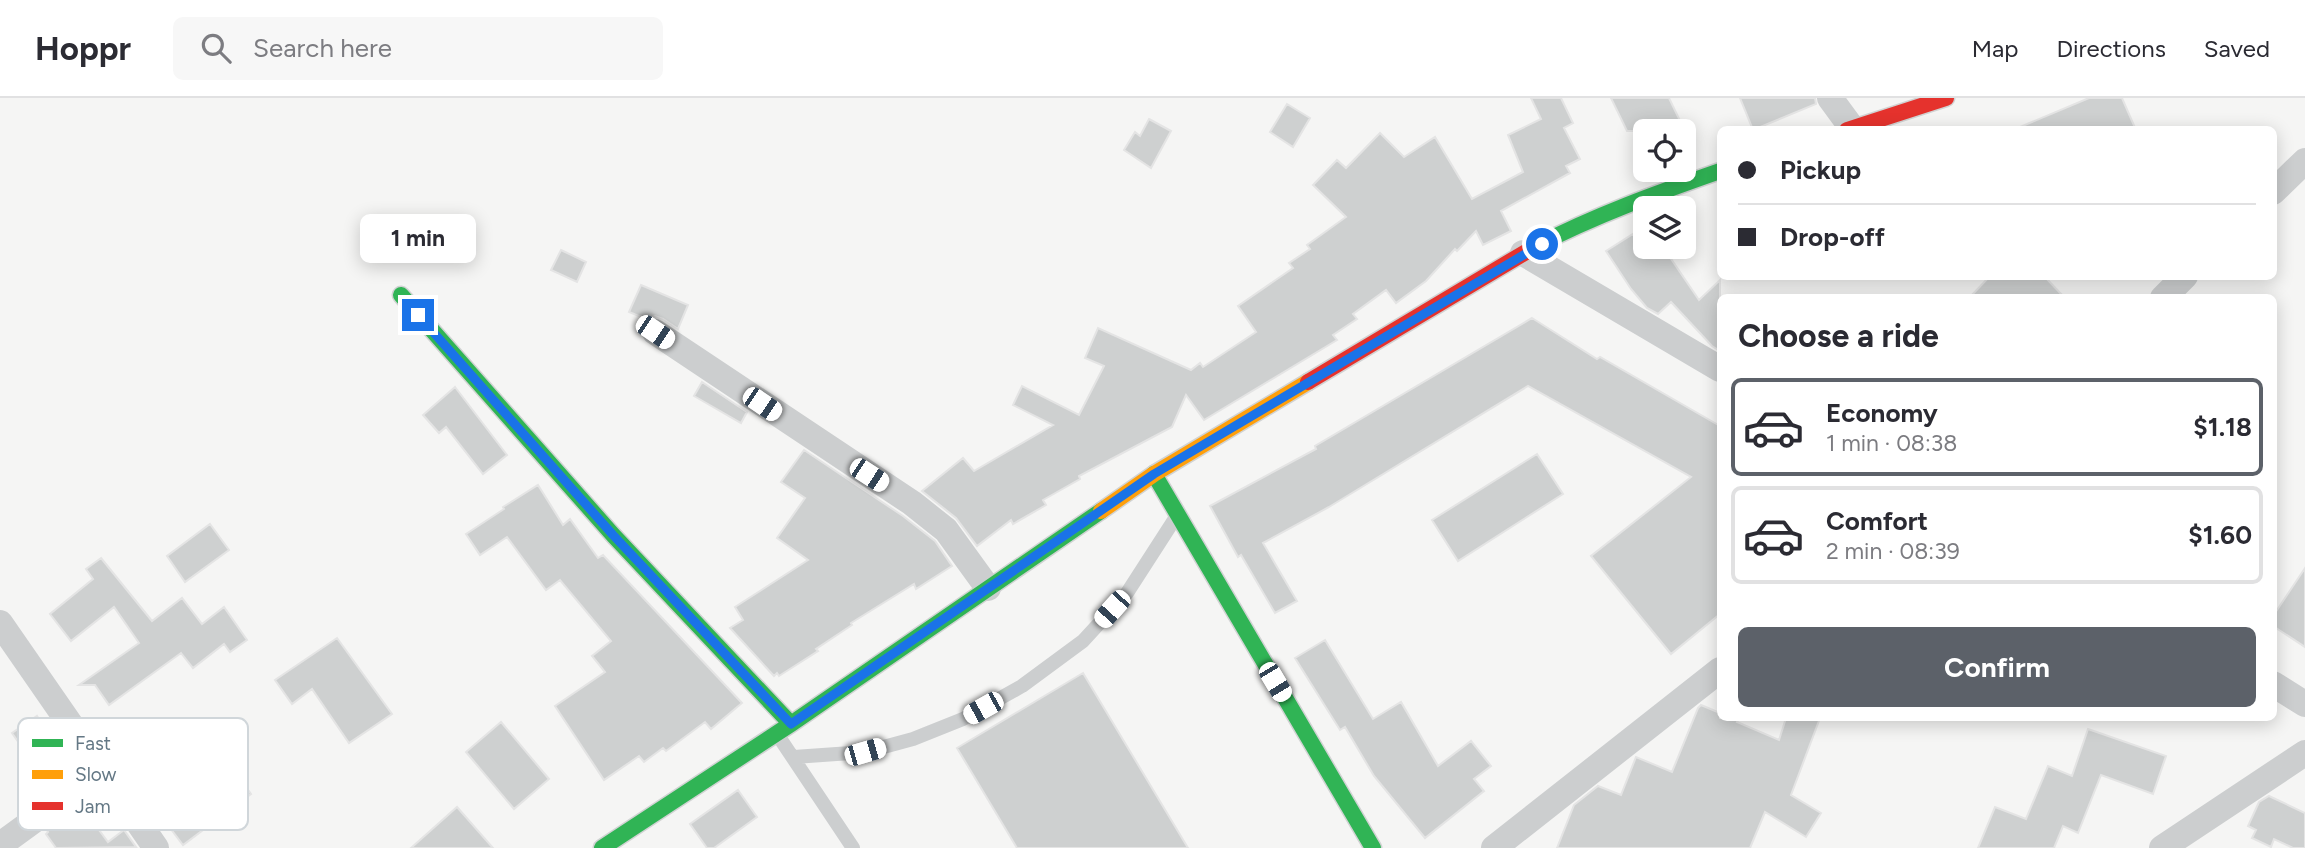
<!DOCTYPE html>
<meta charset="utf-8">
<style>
:root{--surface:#fff;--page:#f7f7f7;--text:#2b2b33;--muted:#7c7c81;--line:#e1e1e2;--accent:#5c6169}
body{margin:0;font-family:Figtree,sans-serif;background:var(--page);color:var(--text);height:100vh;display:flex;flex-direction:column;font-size:26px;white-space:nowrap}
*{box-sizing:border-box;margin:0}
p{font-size:23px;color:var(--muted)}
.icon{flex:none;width:38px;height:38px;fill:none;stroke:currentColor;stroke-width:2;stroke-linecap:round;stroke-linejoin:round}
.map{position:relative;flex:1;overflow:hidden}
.drawer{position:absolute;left:1717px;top:196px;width:560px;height:427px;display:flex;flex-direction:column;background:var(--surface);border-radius:10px;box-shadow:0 4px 18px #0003}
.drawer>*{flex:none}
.top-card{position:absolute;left:1717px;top:28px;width:560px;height:154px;border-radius:10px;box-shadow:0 4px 18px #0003;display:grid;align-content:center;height:154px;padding:0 21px;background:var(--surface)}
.fabs{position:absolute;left:1633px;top:21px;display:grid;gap:14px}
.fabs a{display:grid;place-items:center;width:63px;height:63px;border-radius:10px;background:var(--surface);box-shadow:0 4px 18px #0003;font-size:35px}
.end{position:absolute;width:32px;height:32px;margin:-16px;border:9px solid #1a73e8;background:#fff;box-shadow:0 0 0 4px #fff}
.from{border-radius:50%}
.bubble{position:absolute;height:49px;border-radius:10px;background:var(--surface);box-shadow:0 4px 18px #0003;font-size:23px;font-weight:700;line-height:49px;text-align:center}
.car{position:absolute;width:21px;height:42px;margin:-21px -10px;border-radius:9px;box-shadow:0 0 5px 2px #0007;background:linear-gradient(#fff 24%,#345 0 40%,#fff 0 76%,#345 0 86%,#fff 0)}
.top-card b{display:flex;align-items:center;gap:24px;height:66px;font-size:26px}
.top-card b+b{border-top:2px solid var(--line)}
.top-card i{width:18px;height:18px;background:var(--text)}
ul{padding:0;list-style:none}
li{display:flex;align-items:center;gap:21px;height:98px;margin:0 14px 10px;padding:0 7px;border:4px solid var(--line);border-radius:10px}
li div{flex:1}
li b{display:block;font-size:26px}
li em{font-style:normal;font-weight:700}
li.current{border-color:var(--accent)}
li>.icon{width:63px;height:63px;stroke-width:1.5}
h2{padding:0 21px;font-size:32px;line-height:84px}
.button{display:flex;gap:14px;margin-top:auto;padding:14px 21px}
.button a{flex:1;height:80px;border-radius:10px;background:var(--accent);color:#fff;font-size:28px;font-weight:700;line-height:80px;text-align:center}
header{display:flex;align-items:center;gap:42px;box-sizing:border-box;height:98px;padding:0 35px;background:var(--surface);border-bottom:2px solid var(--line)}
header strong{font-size:33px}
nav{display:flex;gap:38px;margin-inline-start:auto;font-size:24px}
.search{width:490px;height:63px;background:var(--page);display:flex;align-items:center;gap:18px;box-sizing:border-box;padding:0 24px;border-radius:10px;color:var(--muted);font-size:26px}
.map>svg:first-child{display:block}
</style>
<header>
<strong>Hoppr</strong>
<div class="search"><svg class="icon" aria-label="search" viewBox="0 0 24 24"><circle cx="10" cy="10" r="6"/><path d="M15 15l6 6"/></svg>Search here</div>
<nav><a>Map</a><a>Directions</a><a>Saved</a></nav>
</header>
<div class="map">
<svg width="2305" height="750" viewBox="0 0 2305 750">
<rect width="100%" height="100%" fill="#f5f5f4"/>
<path fill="#ced0d0" stroke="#e4e4e4" stroke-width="2" d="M1531,0h30l12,25 -9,5 16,31 -14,7 4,7 -69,38 10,20 -28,14 -7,-14 -19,20 -2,-2 -29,32 -30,22 -10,-13 -33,24 4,5 -24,16 4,5 -133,80 -18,-25 -14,32 -93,49 1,3 -37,21 3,5 -33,19 -2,-4 -34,26 -21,-28 -34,-27 41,-33 11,13 79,-46 -40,-20 9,-19 57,29 25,-49 -19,-8 13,-30 93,42 9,-7 3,4 53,-35 -18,-26 55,-38 -4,-5 21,-14 -3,-4 39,-28 -33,-32 24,-25 9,8 34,-35 24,24 31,-20 37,62 51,-27 -15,-37 33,-16z
M1611,0h58l16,33h-58z
M1740,0h75l1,6 -63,26z
M2089,0h33l14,32h-123z
M1287,6l23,14 -17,29 -23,-15z
M1149,21l22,12 -20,37 -27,-18 11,-18 5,4z
M1633,136l8,13h22l36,53 21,-20v71l-8,-5 -41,-44 -13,12 -11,-6 -16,-19 -25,-38z
M561,152l25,12 -9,20 -26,-12z
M1990,178h54l21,22h-96z
M641,187l47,20 -10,24 -15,-10 -8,-3 -9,3 -17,-7z
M1532,220l65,41 3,-2 120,69v188l-49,40 -80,-98 100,-79 -163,-91 -199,121 -66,36 34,58 -22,12 -34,-58 -3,2 -28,-51 106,-57 -1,-3z
M702,284l45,30 -6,11 -47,-27z
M455,289l52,68 -24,19 -37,-47 -7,6 -16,-18z
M804,352l99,66 32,25 17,25 -36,23 -2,-5 -63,39 1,2 -36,24 2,2 -39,25 -2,-3 -3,3 -44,-48 13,-8 -8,-13 73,-47 -31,-22 28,-40 -24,-16z
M1537,356l26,40 -105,67 -26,-41z
M538,387l25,40 7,-6 28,39 5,-3 139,148 -31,26 -6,-7 -39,29 -3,-3 -19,14 -5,-6 -35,24 -49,-74 50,-34 -13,-16 19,-15 -51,-61 -14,10 -39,-53 -27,18 -14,-21 38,-25 -1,-2z
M210,426l19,26 -44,32 -18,-26z
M101,460l51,63 30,-23 20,26 22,-17 23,33 -17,12 -6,-8 -31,24 -12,-15 -72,52 -14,-20h-16l60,-42 -25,-36 -43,34 -21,-27 43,-35 -7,-10z
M2305,470v79l-32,-21v-10z
M337,540l55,76 -43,29 -37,-54 -20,15 -17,-24z
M1325,542l48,79 28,-17 37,64 33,-25 20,25 -17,13 10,12 -59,47 -51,-62 -29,-49 -5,3 -45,-72z
M1083,575l105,175h-171l-60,-100z
M1701,607l19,8v5h11l7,2 -1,2 42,18 7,-22h34l-29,77 30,18 -15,24 -41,-25 -15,36h-193l17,-43 24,-19 23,9 15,-38 36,15 26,-64z
M37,618l25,36 -24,18 -26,-37z
M501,624l48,57 -35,30 -48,-57z
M2088,631l78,27 -13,38 -52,-19 -23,58 -15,-7 -9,22h-76l17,-41 31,12 22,-53 24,10z
M214,643l37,53 -68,51 -16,-21 -5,4 -25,-35 31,-23 4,5z
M738,692l19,27 -43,31h-7l-17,-24z
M2269,698l36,17v35h-12l-19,-9 -3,8 -19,-9 4,-8 -8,-4 11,-24z
M82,709l26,35 16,-12 12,17 -80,1 -10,-14 2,-2 -1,-2z
M457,709l36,41h-82z"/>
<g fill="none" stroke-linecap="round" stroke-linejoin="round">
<defs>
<path id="fast" d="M1536,148c60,-31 121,-53 184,-75
M401,197l212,240 178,189
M1154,376l219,374
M602,750l189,-124 310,-213"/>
<path id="slow" d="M1101,413l53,-37 154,-92"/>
<path id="jam" d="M1847,32l99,-32
M1308,284l228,-136"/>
</defs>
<use href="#fast" stroke="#d1d3d3" stroke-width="19"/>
<use href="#slow" stroke="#d1d3d3" stroke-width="19"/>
<use href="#jam" stroke="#d1d3d3" stroke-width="19"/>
<path stroke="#cccecf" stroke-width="14" d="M777,636l76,114
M794,659l71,-5 48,-13 50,-20 59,-33 61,-45 44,-48 49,-76"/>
<path stroke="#cccecf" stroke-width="26" d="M1830,0l22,30
M2273,94l32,-31
M1523,155l197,116
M2163,200l22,-22
M655,234l257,171 34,27 42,58
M0,525l156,225
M2273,586l32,20
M0,747l103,-75
M1494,750l226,-178
M2162,750l143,-95"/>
<use href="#fast" stroke="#30b455" stroke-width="16"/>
<use href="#slow" stroke="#ff9f0a" stroke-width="16"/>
<use href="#jam" stroke="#e5322d" stroke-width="16"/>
</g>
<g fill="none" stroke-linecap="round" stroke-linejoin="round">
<path stroke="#1a73e8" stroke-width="9" d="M418,217l195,220 178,189 363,-250 388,-230"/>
</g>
<rect x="18" y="620" width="230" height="112" rx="10" fill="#fff" stroke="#d0d6da" stroke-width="2"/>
<rect x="32" y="641" width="31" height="8" fill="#30b455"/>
<rect x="32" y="672" width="31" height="9" fill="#ff9f0a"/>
<rect x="32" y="704" width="31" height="8" fill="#e5322d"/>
<g font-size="19" fill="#647885">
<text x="75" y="652">Fast</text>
<text x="75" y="683">Slow</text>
<text x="75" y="715">Jam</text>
</g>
</svg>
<div class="fabs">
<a><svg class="icon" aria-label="locate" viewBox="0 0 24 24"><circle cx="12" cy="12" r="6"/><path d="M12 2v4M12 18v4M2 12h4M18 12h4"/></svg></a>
<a><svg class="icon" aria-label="layers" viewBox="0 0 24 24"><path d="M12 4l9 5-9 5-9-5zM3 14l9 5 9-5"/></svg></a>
</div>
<i class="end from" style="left:1542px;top:146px"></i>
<i class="end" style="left:418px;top:217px"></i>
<div class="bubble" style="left:360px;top:116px;width:116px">1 min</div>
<i class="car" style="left:655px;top:234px;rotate:124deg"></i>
<i class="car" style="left:762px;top:306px;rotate:124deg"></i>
<i class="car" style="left:869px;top:377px;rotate:123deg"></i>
<i class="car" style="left:1112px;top:511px;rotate:222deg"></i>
<i class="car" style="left:1275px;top:584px;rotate:149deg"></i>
<i class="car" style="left:983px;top:610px;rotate:241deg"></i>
<i class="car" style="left:865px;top:654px;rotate:74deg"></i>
<div class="top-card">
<b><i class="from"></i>Pickup</b>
<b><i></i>Drop-off</b>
</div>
<section class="drawer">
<h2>Choose a ride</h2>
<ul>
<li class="current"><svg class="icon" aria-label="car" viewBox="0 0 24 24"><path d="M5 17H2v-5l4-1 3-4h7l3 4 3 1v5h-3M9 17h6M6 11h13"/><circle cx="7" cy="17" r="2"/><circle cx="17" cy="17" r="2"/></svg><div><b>Economy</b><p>1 min · 08:38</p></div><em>$1.18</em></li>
<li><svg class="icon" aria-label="car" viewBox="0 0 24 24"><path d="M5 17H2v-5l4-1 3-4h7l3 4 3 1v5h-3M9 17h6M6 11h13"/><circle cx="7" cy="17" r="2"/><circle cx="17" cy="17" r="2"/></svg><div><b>Comfort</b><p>2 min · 08:39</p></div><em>$1.60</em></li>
</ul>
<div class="button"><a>Confirm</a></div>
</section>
</div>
